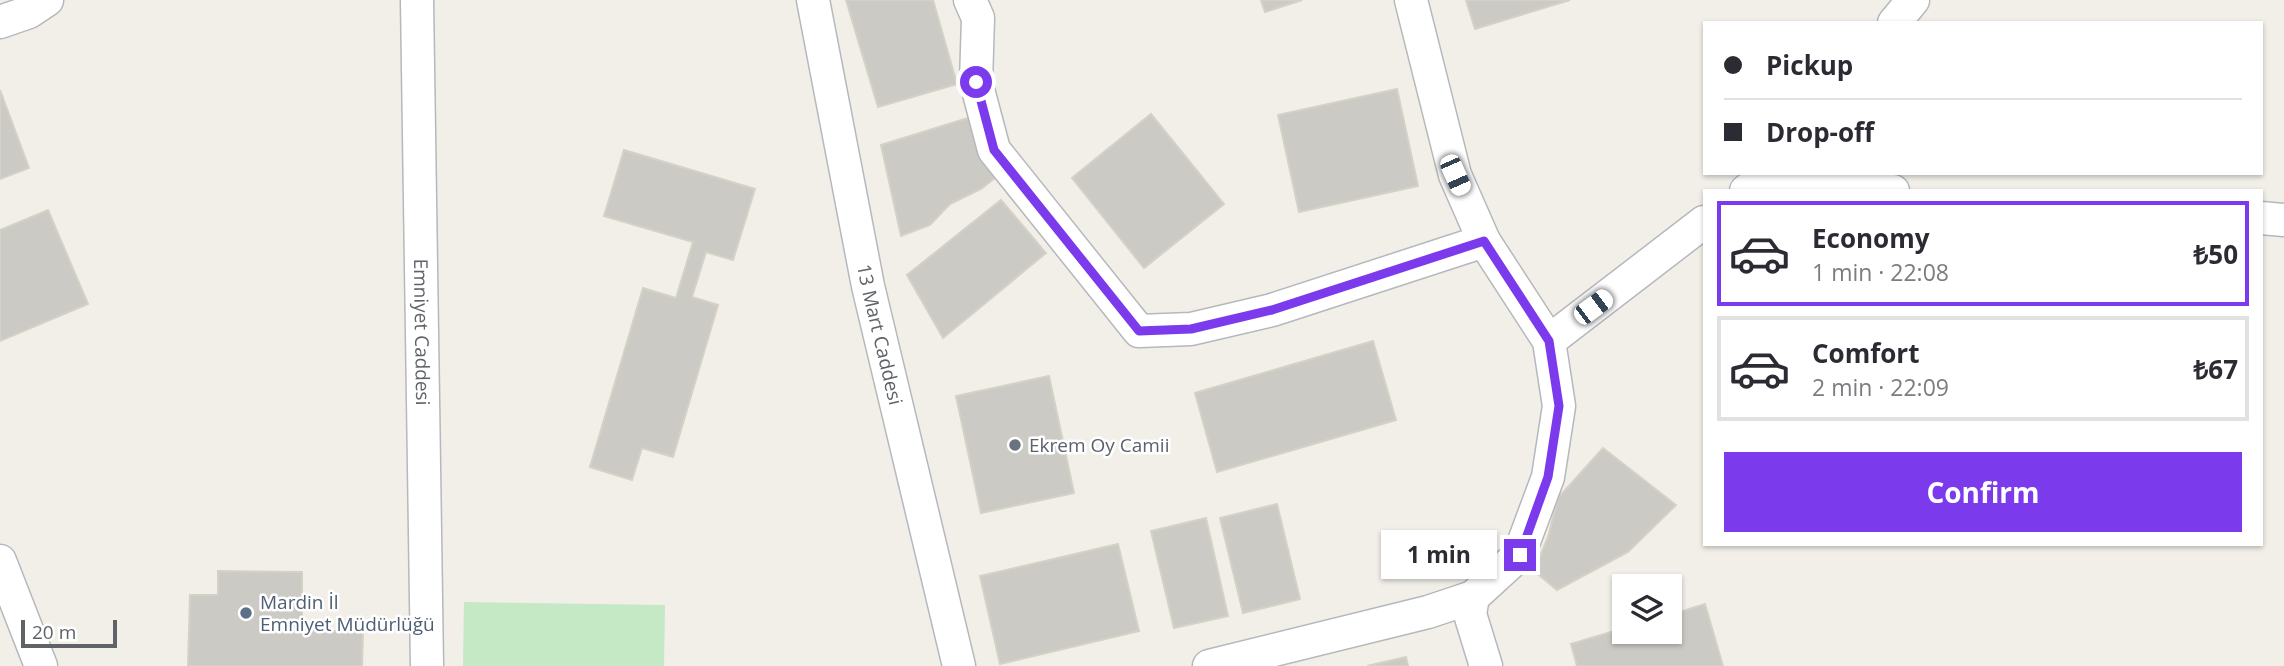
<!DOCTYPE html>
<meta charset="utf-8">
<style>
:root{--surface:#fff;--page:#f7f7f7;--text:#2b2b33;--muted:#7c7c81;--line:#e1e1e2;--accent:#7c3aed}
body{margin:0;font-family:"Open Sans",sans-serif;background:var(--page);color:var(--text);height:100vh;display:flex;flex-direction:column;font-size:26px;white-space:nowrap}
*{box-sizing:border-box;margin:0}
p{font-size:23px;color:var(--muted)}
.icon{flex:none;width:38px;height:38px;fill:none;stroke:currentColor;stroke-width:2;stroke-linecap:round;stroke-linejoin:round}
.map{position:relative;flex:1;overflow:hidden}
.side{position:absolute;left:1703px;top:189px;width:560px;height:357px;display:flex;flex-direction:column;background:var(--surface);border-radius:0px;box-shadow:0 2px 5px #0004}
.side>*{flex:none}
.guide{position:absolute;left:1703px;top:21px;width:560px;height:154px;border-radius:0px;box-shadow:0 2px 5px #0004;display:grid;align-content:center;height:154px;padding:0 21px;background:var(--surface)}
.tools{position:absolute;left:1612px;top:574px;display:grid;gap:14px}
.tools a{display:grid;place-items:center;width:70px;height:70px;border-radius:0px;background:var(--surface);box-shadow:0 2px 5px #0004;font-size:35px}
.scale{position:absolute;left:21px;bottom:18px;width:96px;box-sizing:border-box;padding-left:7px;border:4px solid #5f6368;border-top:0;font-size:19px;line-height:24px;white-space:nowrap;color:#5f6368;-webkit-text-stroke:5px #fff;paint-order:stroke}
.end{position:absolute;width:32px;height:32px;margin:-16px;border:9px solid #7c3aed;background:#fff;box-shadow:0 0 0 4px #fff}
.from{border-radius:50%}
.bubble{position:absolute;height:49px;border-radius:0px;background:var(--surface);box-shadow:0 2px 5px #0004;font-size:23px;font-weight:700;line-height:49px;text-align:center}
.car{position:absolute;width:21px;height:42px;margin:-21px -10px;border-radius:9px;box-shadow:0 0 5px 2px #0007;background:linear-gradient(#fff 24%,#345 0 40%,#fff 0 76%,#345 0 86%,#fff 0)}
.guide b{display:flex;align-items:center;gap:24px;height:66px;font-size:26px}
.guide b+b{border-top:2px solid var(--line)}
.guide i{width:18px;height:18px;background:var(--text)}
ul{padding:12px 0 0;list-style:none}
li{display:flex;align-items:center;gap:21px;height:105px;margin:0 14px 10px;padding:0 7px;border:4px solid var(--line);border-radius:0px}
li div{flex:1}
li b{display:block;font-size:26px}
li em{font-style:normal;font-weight:700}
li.on{border-color:var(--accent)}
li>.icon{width:63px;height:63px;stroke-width:1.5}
.primary-button{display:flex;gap:14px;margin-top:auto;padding:14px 21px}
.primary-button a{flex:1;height:80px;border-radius:0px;background:var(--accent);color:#fff;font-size:28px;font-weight:700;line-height:80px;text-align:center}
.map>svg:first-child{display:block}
</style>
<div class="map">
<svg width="2284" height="666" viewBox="0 0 2284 666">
<rect width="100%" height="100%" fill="#f1efe8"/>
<path fill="#c5e8c5" d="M464,602l201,3 -1,61h-201z"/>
<path fill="#cccac5" stroke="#d6d1c6" stroke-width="2" d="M846,0h87l24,84 -79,23z
M1261,0h41l-37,12z
M1466,0h104l-95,29z
M1397,89l21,97 -119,26 -21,-97z
M0,90l29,78 -29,11z
M1151,114l73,90 -80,64 -72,-90z
M968,118l27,60 -14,11 -31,15 -20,21 -29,11 -20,-91z
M624,150l131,39 -22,71 -27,-8 -14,45 26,8 -45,152 -31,-9 -10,32 -42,-13 53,-179 33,10 17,-56 -89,-26z
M1001,200l45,53 -103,85 -36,-63z
M48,210l40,94 -88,37v-111z
M1373,341l23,79 -179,52 -22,-79z
M1049,376l25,117 -93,20 -25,-117z
M1603,448l73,57 -48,47 -71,38 -23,-19 14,-34 10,-39z
M1277,504l23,95 -57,14 -23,-95z
M1206,518l22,98 -54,12 -23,-97z
M1118,544l21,87 -139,33 -20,-88z
M218,571l84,1v58l61,2 -1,34h-174l2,-71h28z
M1705,604l18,62h-146l-6,-22 53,-16v4h46v-17z
M1406,657l2,9h-41z"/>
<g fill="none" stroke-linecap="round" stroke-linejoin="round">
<defs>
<g id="minor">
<path id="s1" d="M417,0l10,666"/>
<path id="s2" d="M813,0l55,286 91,380"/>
<path d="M970,0l8,18 -2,64 18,68 145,181 52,-2 81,-19 212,-69"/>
<path d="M1411,0l44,175 29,66 65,100 10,65 -11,71 -29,78 -46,42 -3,17 16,52"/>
<path d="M0,22l29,-10 18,-12"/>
<path d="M1894,23l19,-23"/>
<path d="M1746,191l19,-14 75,11 53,3"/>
<path d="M2261,218l23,2"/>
<path d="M1549,341l155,-119"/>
<path d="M0,561l41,105"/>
<path d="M1209,666l219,-54 45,-15"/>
</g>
</defs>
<use href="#minor" stroke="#b5b8bc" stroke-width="35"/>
<use href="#minor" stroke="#fff" stroke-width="32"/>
</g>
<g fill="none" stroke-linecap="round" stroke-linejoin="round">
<path stroke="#7c3aed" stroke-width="9" d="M976,82l18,68 145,181 52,-2 81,-19 212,-69 65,100 10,65 -11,71 -28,78"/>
</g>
<circle fill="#6b7280" stroke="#fff" stroke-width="2.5" cx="1015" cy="445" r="7"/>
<circle fill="#5c6f8a" stroke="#fff" stroke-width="2.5" cx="246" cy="613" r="7"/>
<g text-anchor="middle" stroke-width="5" stroke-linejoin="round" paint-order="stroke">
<g font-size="19" fill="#5f6368" stroke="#fff">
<text dy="7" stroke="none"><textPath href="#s1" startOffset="332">Emniyet Caddesi</textPath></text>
<text dy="7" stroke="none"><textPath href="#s2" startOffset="341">13 Mart Caddesi</textPath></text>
</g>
<g font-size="19" fill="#5b616d" stroke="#fff" text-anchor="start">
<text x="1029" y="452">Ekrem Oy Camii</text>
</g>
<g font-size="19" fill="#4e5e75" stroke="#fff" text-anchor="start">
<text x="260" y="609">Mardin İl<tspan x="260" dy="22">Emniyet Müdürlüğü</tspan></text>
</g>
</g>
</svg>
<div class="tools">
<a><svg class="icon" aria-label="layers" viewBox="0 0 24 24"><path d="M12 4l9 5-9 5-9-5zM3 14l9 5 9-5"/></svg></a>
</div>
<div class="scale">20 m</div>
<i class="end from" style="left:976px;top:82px"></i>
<i class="end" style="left:1520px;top:555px"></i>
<div class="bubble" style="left:1381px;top:530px;width:116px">1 min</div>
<i class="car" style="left:1455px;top:175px;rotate:156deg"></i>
<i class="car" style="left:1593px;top:307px;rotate:53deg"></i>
<div class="guide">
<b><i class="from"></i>Pickup</b>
<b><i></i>Drop-off</b>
</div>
<section class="side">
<ul>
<li class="on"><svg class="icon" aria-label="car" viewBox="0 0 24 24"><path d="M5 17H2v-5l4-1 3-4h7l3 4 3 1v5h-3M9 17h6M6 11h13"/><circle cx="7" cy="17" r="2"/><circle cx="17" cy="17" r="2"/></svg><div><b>Economy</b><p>1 min · 22:08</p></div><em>₺50</em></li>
<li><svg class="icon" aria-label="car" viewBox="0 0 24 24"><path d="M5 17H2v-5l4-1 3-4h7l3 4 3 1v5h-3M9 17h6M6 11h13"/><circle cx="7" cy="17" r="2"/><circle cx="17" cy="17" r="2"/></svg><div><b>Comfort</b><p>2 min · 22:09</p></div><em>₺67</em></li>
</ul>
<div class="primary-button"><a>Confirm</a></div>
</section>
</div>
